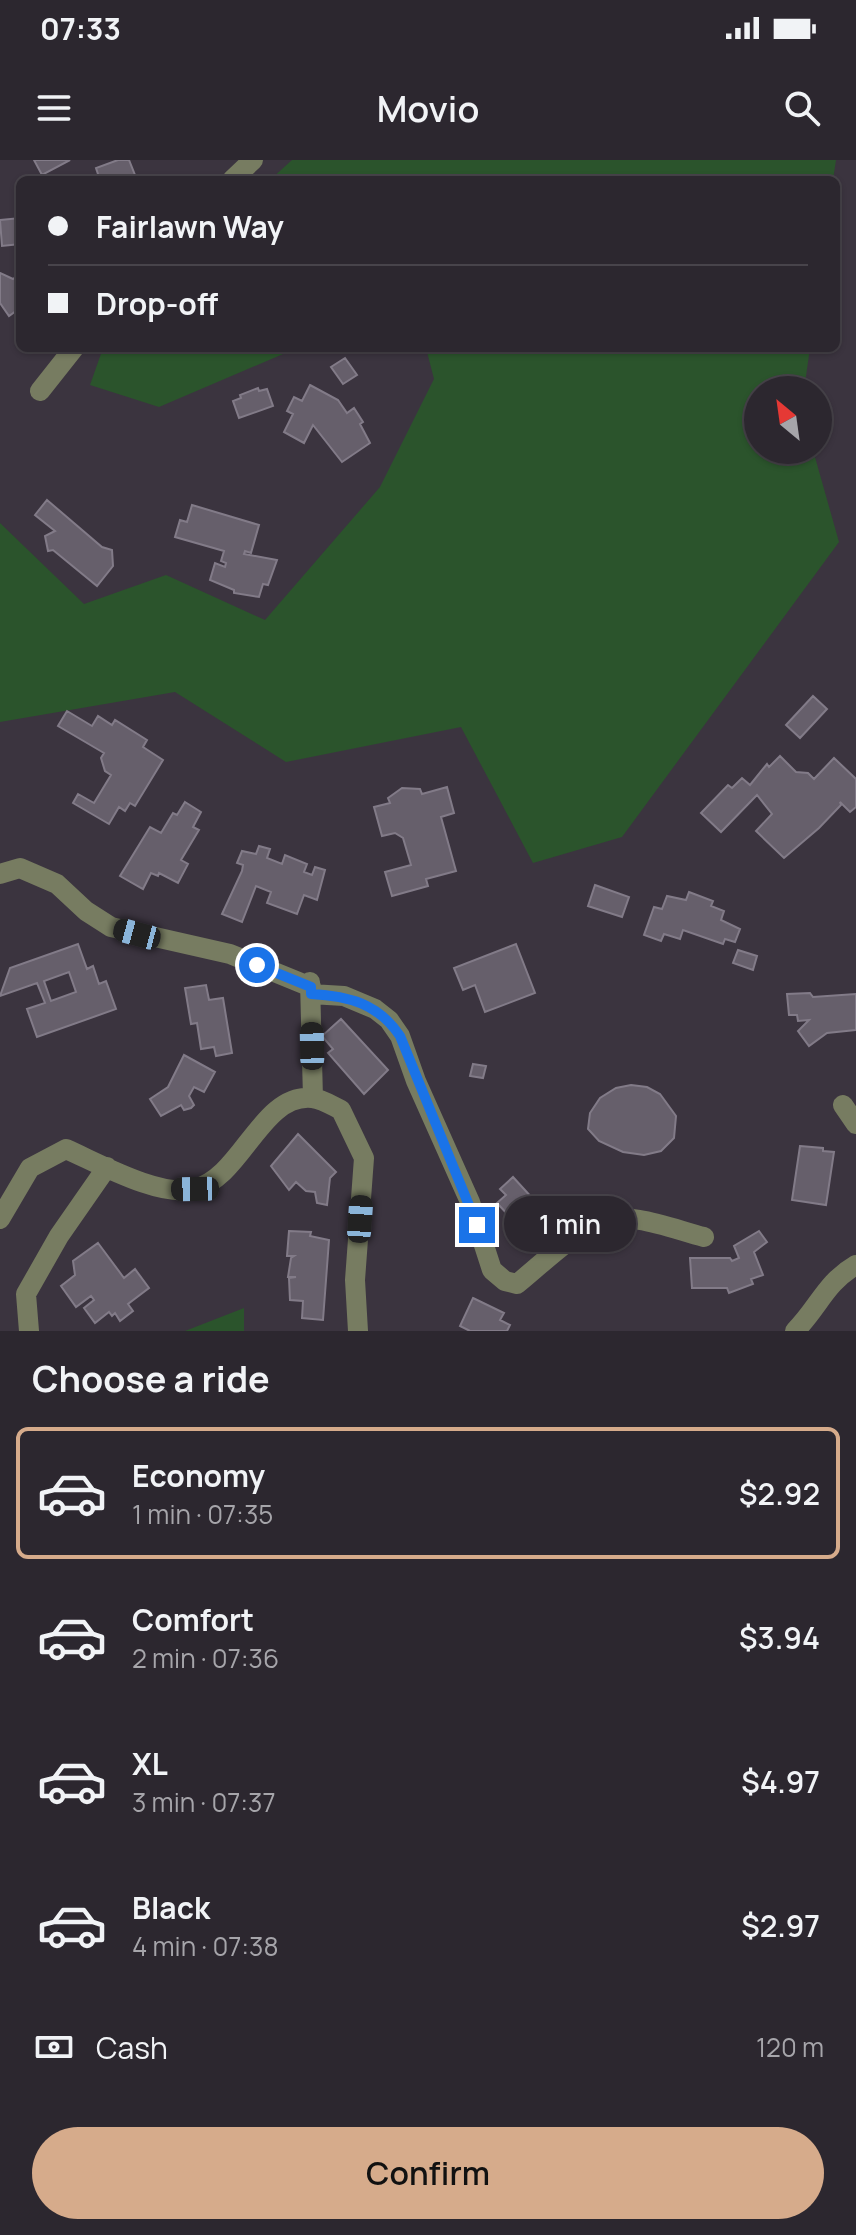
<!DOCTYPE html>
<meta charset="utf-8">
<style>
:root{--surface:#2c272f;--page:#342f37;--text:#f1f3f6;--muted:#a6a5aa;--line:#48444b;--accent:#d6ab8b}
body{margin:0;font-family:Manrope,sans-serif;background:var(--page);color:var(--text);height:100vh;display:flex;flex-direction:column;font-size:30px;white-space:nowrap}
*{box-sizing:border-box;margin:0}
p{font-size:26px;color:var(--muted)}
.icon{flex:none;width:44px;height:44px;fill:none;stroke:currentColor;stroke-width:2;stroke-linecap:round;stroke-linejoin:round}
.map{position:relative;height:1171px;overflow:hidden}
.drawer{display:flex;flex-direction:column;background:var(--surface);flex:1}
.drawer>*{flex:none}
.top-card{position:absolute;left:16px;top:16px;width:824px;height:176px;border-radius:12px;box-shadow:0 2px 6px #0004,0 0 0 2px var(--line);display:grid;align-content:center;height:176px;padding:0 32px;background:var(--surface)}
.needle{width:52px;rotate:331deg}
.fabs{position:absolute;left:744px;top:216px;display:grid;gap:16px}
.fabs a{display:grid;place-items:center;width:88px;height:88px;border-radius:50%;background:var(--surface);box-shadow:0 2px 6px #0004,0 0 0 2px var(--line);font-size:40px}
.end{position:absolute;width:36px;height:36px;margin:-18px;border:10px solid #1a73e8;background:#fff;box-shadow:0 0 0 4px #fff}
.from{border-radius:50%}
.bubble{position:absolute;height:56px;border-radius:28px;background:var(--surface);box-shadow:0 2px 6px #0004,0 0 0 2px var(--line);font-size:26px;font-weight:600;line-height:56px;text-align:center}
.car{position:absolute;width:24px;height:48px;margin:-24px -12px;border-radius:10px;box-shadow:0 0 6px 2px #0007;background:linear-gradient(#222 24%,#8ab4d8 0 40%,#222 0 76%,#8ab4d8 0 86%,#222 0)}
.top-card b{display:flex;align-items:center;gap:28px;height:76px;font-size:30px}
.top-card b+b{border-top:2px solid var(--line)}
.top-card i{width:20px;height:20px;background:var(--text)}
ul{padding:0;list-style:none}
li{display:flex;align-items:center;gap:24px;height:132px;margin:0 16px 12px;padding:0 16px;border:4px solid transparent;border-radius:12px}
li div{flex:1}
li b{display:block;font-size:30px}
li em{font-style:normal;font-weight:600}
li.on{border-color:var(--accent)}
li>.icon{width:72px;height:72px;stroke-width:1.5}
h2{padding:0 32px;font-size:36px;line-height:96px}
.pay{display:flex;align-items:center;gap:20px;height:88px;padding:0 32px;font-size:30px}
.pay p{margin-inline-start:auto}
.button{display:flex;gap:16px;margin-top:auto;padding:16px 32px}
.button a{flex:1;height:92px;border-radius:48px;background:var(--accent);color:#111;font-size:32px;font-weight:600;line-height:92px;text-align:center}
.status{display:flex;justify-content:space-between;align-items:center;height:56px;padding:0 40px;background:var(--surface);direction:ltr}
.status svg{height:22px;fill:currentColor}
header{display:flex;justify-content:space-between;align-items:center;height:104px;padding:0 32px;background:var(--surface);font-size:36px;font-weight:600}
.map>svg:first-child{display:block}
</style>
<div class="status"><b>07:33</b><svg viewBox="0 0 49 12"><path d="M0 12V9h3v3zM5 12V6h3v6zM10 12V3h3v9zM15 12V0h3v12zM26 1h20v11H26zM47 4h2v5h-2z"/></svg></div>
<header><svg class="icon" aria-label="menu" viewBox="0 0 24 24"><path d="M4 6h16M4 12h16M4 18h16"/></svg>Movio<svg class="icon" aria-label="search" viewBox="0 0 24 24"><circle cx="10" cy="10" r="6"/><path d="M15 15l6 6"/></svg></header>
<div class="map">
<svg width="856" height="1171" viewBox="0 0 856 1171">
<rect width="100%" height="100%" fill="#3b343f"/>
<path fill="#2b542c" d="M292,0h544l-3,20h-563z
M103,188h194l-138,59 -69,-22z
M426,188h384l-6,42h-46v60h55l26,92 -217,295 -89,26 -72,-136 -175,35 -111,-70 -175,30v-199l84,81 82,-29 99,45 115,-133 54,-108z
M244,1148v23h-59z"/>
<path fill="#665f6b" stroke="#827b88" stroke-width="2" fill-rule="evenodd" d="M34,0h36l-28,15z
M118,0h11l8,20h-37l-4,-12z
M20,58v26l-18,2 -2,-26z
M0,113l13,6 7,-5v34l-11,8 -9,-13z
M345,198l12,17 -14,9 -12,-17z
M310,225l28,15 9,13 7,-5 9,14 -3,2 10,19 -28,19 -29,-37 -9,18 -20,-11 9,-18 -6,-3 7,-14 8,4z
M258,228l1,3 8,-2 6,17 -34,12 -6,-17 8,-3 -1,-3z
M47,340l55,47 10,3 1,16 -16,20 -44,-36 -5,1 -3,-15 10,-5 -20,-16z
M192,345l67,20 -8,28 -6,-2 -1,3 33,6 -9,25 -5,-1 -4,13 -25,-4v-3l-24,-10 5,-17 10,4 1,-4 -5,-2 3,-10 -49,-14 5,-17 7,2z
M813,536l14,13 -27,29 -14,-13z
M67,551l25,15 6,-10 14,9 3,-5 32,20 -4,7 20,13 -28,46 -5,-3 -5,8 -6,-4 -10,17 -36,-21 5,-9 16,9 17,-28 -6,-4 -4,-13 3,-5 -46,-27z
M780,596l16,16 12,1 6,6 20,-21 22,21v28l-6,5 -10,-10 1,3 -22,23 -35,30 -28,-27 16,-17 -15,-19 -36,37 -20,-19 27,-28 4,3 10,-10 8,7 17,-21 2,3z
M447,627l7,26 -13,4 15,54 -30,8 2,7 -36,10 -7,-24 26,-7 -8,-27 -8,-5 -13,3 -8,-29 16,-4 -2,-5 14,-10 18,1 2,5z
M185,642l16,10 -8,15 6,3 -18,30 7,4 -10,19 -19,-10 -1,3 -7,-3 -8,16 -23,-13 30,-49 11,6 12,-20 4,2z
M259,686l11,3 -3,9 15,6 3,-9 22,9 -3,8 8,3 3,-8 10,3 -8,30 -13,-5 -7,19 -30,-11 4,-11 -15,-6 -14,36 -20,-8 20,-43 1,-6 -6,-2 5,-12 14,3z
M595,725l34,12 -7,20 -34,-11z
M689,732l24,9 -2,5 13,5 -3,9 19,9 -5,13 -10,-3 -2,5 -40,-14 -3,9 -16,-5 -3,7 -17,-6 10,-28 8,2 5,-13 19,4z
M78,784l9,25 6,-3 6,18 7,-3 10,28 -79,28 -10,-28 18,-6 -8,-20 -37,13 10,-28zM69,812l7,20 -25,9 -7,-20z
M516,784l19,49 -50,19 -10,-27 -12,5 -9,-22z
M738,790l19,6 -4,14 -20,-7z
M206,825l3,15 14,-2 9,55 -16,3 -2,-9 -13,2 -4,-26 -6,1 -6,-36z
M810,833l3,4 43,-3v36l-29,3 -18,13 -11,-15 11,-11 -11,1 -1,-6h-8l-2,-21z
M341,859l47,51 -24,24 -36,-41 5,-4 -11,-13z
M184,895l31,17 -11,20 -10,-5 -5,9 5,9 -3,3 -7,2 -3,-5 -20,11 -11,-17 18,-12z
M473,904l13,2 -3,12 -13,-2z
M631,925l16,2 13,7 16,22 -2,22 -13,13 -17,4 -21,-3 -24,-11 -11,-12 2,-16 10,-15 16,-10z
M298,974l38,38 -6,6 -3,27 -10,-2 -2,-11 -9,-1 -10,-9 -7,8 -18,-24z
M800,986l23,2v3l11,1 -8,53 -34,-5z
M513,1017l42,46 -18,15 -7,-9v4l-12,11 -12,-14 5,-4 -4,-5 4,-3 -14,-15 9,-8 -6,-6z
M289,1071l22,1 -1,4 19,4 -6,80 -21,-2 1,-17 -13,-1 -1,-22 7,-1h-8l3,-19 3,-2h-7z
M759,1071l8,11 -13,10 9,23 -12,4 2,5 -24,9 -2,-5h-35l-2,-30h40l2,3 7,-3 -5,-12z
M98,1083l26,35 11,-9 14,19 -21,16 5,7 -13,10 -5,-8 -3,3 -3,-4 -14,11 -11,-15 10,-8 -3,-4 -15,11 -15,-21 14,-11 -2,-14z
M473,1138l31,15 -4,7 10,5 -3,6h-37l-10,-5z"/>
<g fill="none" stroke-linecap="round" stroke-linejoin="round">
<path stroke="#777c61" stroke-width="20" d="M232,20l21,-20
M40,231l34,-43
M0,714l20,-6 37,16 29,27 25,16 119,27 81,33
M310,822l3,116
M311,834l33,2 31,13 14,11 11,16 16,45 54,121 22,68 13,11 12,3c21,-17 58,-52 81,-61 32,-13 74,6 106,14
M843,945l13,19
M0,1059l30,-51 36,-19c32,14 94,49 128,40 48,-11 67,-96 118,-91 10,1 21,8 29,12l23,48 -9,122 3,51
M29,1171l-3,-37 33,-58 48,-69
M795,1171c24,-24 30,-48 61,-66"/>
</g>
<g fill="none" stroke-linecap="round" stroke-linejoin="round">
<path stroke="#1a73e8" stroke-width="10" d="M257,805l54,22v7c37,2 67,9 89,42l77,189"/>
</g>
</svg>
<div class="fabs">
<a><svg class="needle" viewBox="-14 -14 28 28"><path d="M0-13l5 13h-10z" fill="#e53935"/><path d="M0 13l5-13h-10z" fill="#a6a5aa"/></svg></a>
</div>
<i class="end from" style="left:257px;top:805px"></i>
<i class="end" style="left:477px;top:1065px"></i>
<div class="bubble" style="left:504px;top:1036px;width:132px">1 min</div>
<i class="car" style="left:137px;top:774px;rotate:285deg"></i>
<i class="car" style="left:312px;top:886px;rotate:359deg"></i>
<i class="car" style="left:195px;top:1029px;rotate:269deg"></i>
<i class="car" style="left:360px;top:1059px;rotate:4deg"></i>
<div class="top-card">
<b><i class="from"></i>Fairlawn Way</b>
<b><i></i>Drop-off</b>
</div>
</div>
<section class="drawer">
<h2>Choose a ride</h2>
<ul>
<li class="on"><svg class="icon" aria-label="car" viewBox="0 0 24 24"><path d="M5 17H2v-5l4-1 3-4h7l3 4 3 1v5h-3M9 17h6M6 11h13"/><circle cx="7" cy="17" r="2"/><circle cx="17" cy="17" r="2"/></svg><div><b>Economy</b><p>1 min · 07:35</p></div><em>$2.92</em></li>
<li><svg class="icon" aria-label="car" viewBox="0 0 24 24"><path d="M5 17H2v-5l4-1 3-4h7l3 4 3 1v5h-3M9 17h6M6 11h13"/><circle cx="7" cy="17" r="2"/><circle cx="17" cy="17" r="2"/></svg><div><b>Comfort</b><p>2 min · 07:36</p></div><em>$3.94</em></li>
<li><svg class="icon" aria-label="car" viewBox="0 0 24 24"><path d="M5 17H2v-5l4-1 3-4h7l3 4 3 1v5h-3M9 17h6M6 11h13"/><circle cx="7" cy="17" r="2"/><circle cx="17" cy="17" r="2"/></svg><div><b>XL</b><p>3 min · 07:37</p></div><em>$4.97</em></li>
<li><svg class="icon" aria-label="car" viewBox="0 0 24 24"><path d="M5 17H2v-5l4-1 3-4h7l3 4 3 1v5h-3M9 17h6M6 11h13"/><circle cx="7" cy="17" r="2"/><circle cx="17" cy="17" r="2"/></svg><div><b>Black</b><p>4 min · 07:38</p></div><em>$2.97</em></li>
</ul>
<div class="pay"><svg class="icon" aria-label="cash" viewBox="0 0 24 24"><path d="M3 7h18v10H3z"/><circle cx="12" cy="12" r="2"/></svg>Cash<p>120 m</p></div>
<div class="button"><a>Confirm</a></div>
</section>
